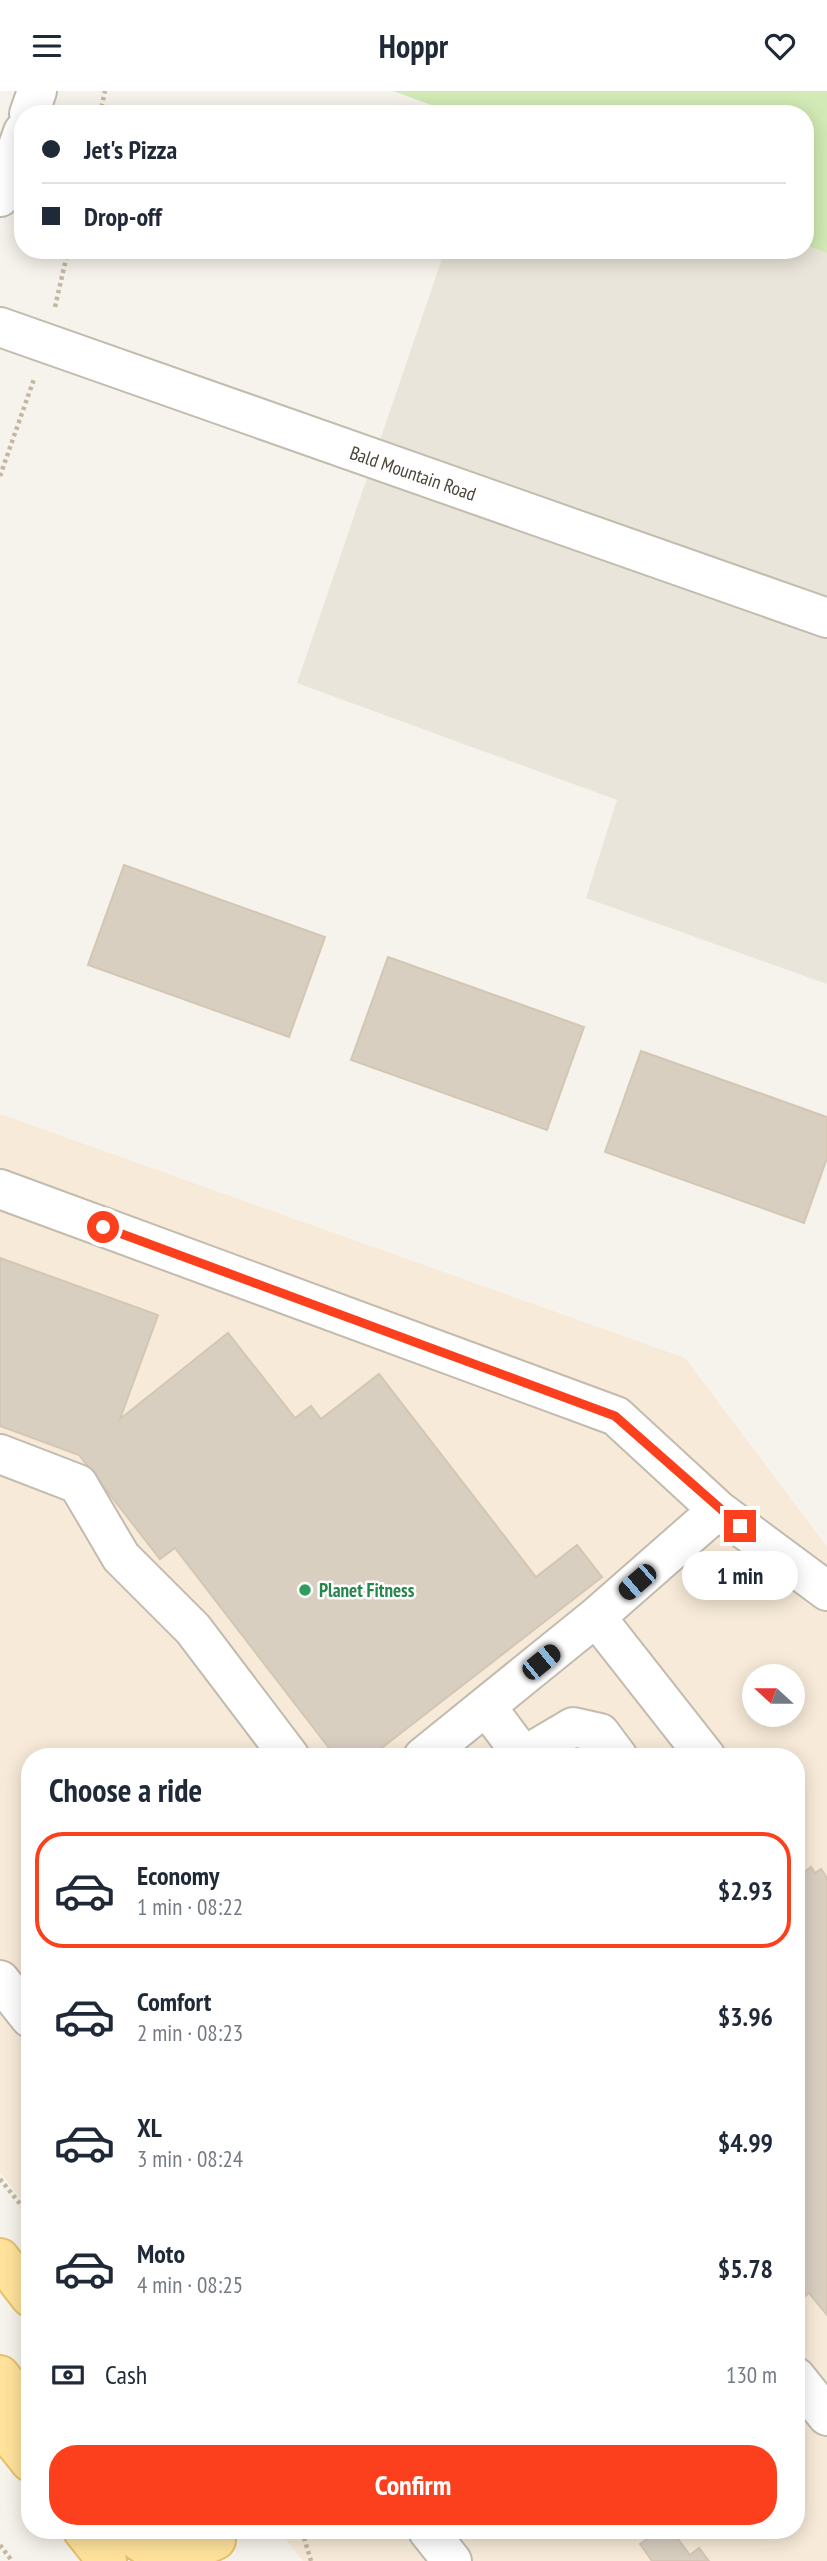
<!DOCTYPE html>
<meta charset="utf-8">
<style>
:root{--surface:#fff;--page:#f2f2f3;--text:#1f2937;--muted:#747a83;--line:#e0e1e3;--accent:#fc3f1d}
body{margin:0;font-family:"PT Sans Narrow",sans-serif;background:var(--page);color:var(--text);height:100vh;display:flex;flex-direction:column;font-size:26px;white-space:nowrap}
*{box-sizing:border-box;margin:0}
p{font-size:23px;color:var(--muted)}
.icon{flex:none;width:38px;height:38px;fill:none;stroke:currentColor;stroke-width:2;stroke-linecap:round;stroke-linejoin:round}
.map{position:relative;flex:1;overflow:hidden}
.drawer{position:absolute;left:21px;top:1657px;width:784px;height:791px;display:flex;flex-direction:column;background:var(--surface);border-radius:28px;box-shadow:0 4px 18px #0003}
.drawer>*{flex:none}
.hud{position:absolute;left:14px;top:14px;width:800px;height:154px;border-radius:28px;box-shadow:0 4px 18px #0003;display:grid;align-content:center;height:154px;padding:0 28px;background:var(--surface)}
.needle{width:46px;rotate:291deg}
.fabs{position:absolute;left:742px;top:1573px;display:grid;gap:14px}
.fabs a{display:grid;place-items:center;width:63px;height:63px;border-radius:50%;background:var(--surface);box-shadow:0 4px 18px #0003;font-size:35px}
.end{position:absolute;width:32px;height:32px;margin:-16px;border:9px solid #fc3f1d;background:#fff;box-shadow:0 0 0 4px #fff}
.from{border-radius:50%}
.bubble{position:absolute;height:49px;border-radius:24px;background:var(--surface);box-shadow:0 4px 18px #0003;font-size:23px;font-weight:700;line-height:49px;text-align:center}
.car{position:absolute;width:21px;height:42px;margin:-21px -10px;border-radius:9px;box-shadow:0 0 5px 2px #0007;background:linear-gradient(#222 24%,#8ab4d8 0 40%,#222 0 76%,#8ab4d8 0 86%,#222 0)}
.hud b{display:flex;align-items:center;gap:24px;height:66px;font-size:26px}
.hud b+b{border-top:2px solid var(--line)}
.hud i{width:18px;height:18px;background:var(--text)}
ul{padding:0;list-style:none}
li{display:flex;align-items:center;gap:21px;height:116px;margin:0 14px 10px;padding:0 14px;border:4px solid transparent;border-radius:28px}
li div{flex:1}
li b{display:block;font-size:26px}
li em{font-style:normal;font-weight:700}
li.on{border-color:var(--accent)}
li>.icon{width:63px;height:63px;stroke-width:1.5}
h2{padding:0 28px;font-size:32px;line-height:84px}
.pay{display:flex;align-items:center;gap:18px;height:77px;padding:0 28px;font-size:26px}
.pay p{margin-inline-start:auto}
.action{display:flex;gap:14px;margin-top:auto;padding:14px 28px}
.action a{flex:1;height:80px;border-radius:28px;background:var(--accent);color:#fff;font-size:28px;font-weight:700;line-height:80px;text-align:center}
header{display:flex;justify-content:space-between;align-items:center;height:91px;padding:0 28px;background:var(--surface);font-size:32px;font-weight:700}
.map>svg:first-child{display:block}
</style>
<header><svg class="icon" aria-label="menu" viewBox="0 0 24 24"><path d="M4 6h16M4 12h16M4 18h16"/></svg>Hoppr<svg class="icon" aria-label="heart" viewBox="0 0 24 24"><path d="M12 20l-8-8c-3-5 5-10 8-4 3-6 11-1 8 4z"/></svg></header>
<div class="map">
<svg width="827" height="2470" viewBox="0 0 827 2470">
<rect width="100%" height="100%" fill="#f6f3ec"/>
<path fill="#eae5da" d="M805,154l22,8v731l-241,-86 31,-98 -320,-117 148,-433h360z"/>
<path fill="#f7ead8" fill-rule="evenodd" d="M0,1023l685,244 142,189v1014h-524l-24,-30h517v-774h-766v453l-30,-38zM754,1586h39v38h-39z"/>
<path fill="#d2eab5" d="M393,0h434v162l-22,-8v-131h-349z"/>
<path fill="#d8cfc1" stroke="#d3c7b4" stroke-width="2" d="M124,774l201,72 -36,100 -201,-72z
M388,866l196,70 -37,103 -196,-70z
M641,960l186,66v41l-23,65 -199,-71z
M0,1167l158,57 -38,104 108,-86 67,85 16,-12 10,13 58,-45 157,203 41,-32 25,32 -232,180h-34l-161,-209 -15,11 -81,-104 -79,-29z
M811,1776l4,6 6,-4 6,9v437l-18,-22 -13,10v-425z
M659,2440h13l18,24 9,-7 10,13h-57l-12,-17z"/>
<g fill="none" stroke-linecap="round" stroke-linejoin="round">
<defs>
<path id="minor" d="M29,23l8,-23
M0,106l23,-65
M0,236l827,291
M0,1098l616,227 102,94 109,81
M0,1363l78,30 43,73 72,72 97,128
M596,1526l110,140
M486,1615l38,51
M524,1665l49,-29 27,6 18,24
M423,1666l173,-140 122,-107
M0,1889l30,38
M796,2286l31,39
M428,2440l24,30"/>
<path id="major" d="M0,2167l30,39
M0,2284l30,38
M0,2333l30,38
M83,2440l24,30
M126,2440c33,30 53,26 90,9"/>
</defs>
<use href="#minor" stroke="#c2bbae" stroke-width="42"/>
<use href="#major" stroke="#e6c16a" stroke-width="42"/>
<path stroke="#c4b79f" stroke-width="4.5" stroke-dasharray="3.5 3.5" stroke-linecap="butt" d="M100,23l5,-23
M55,216l13,-57
M0,385l34,-97
M0,2088l30,37
M302,2440l9,30
M0,2454l12,16"/>
<use href="#minor" stroke="#fff" stroke-width="38"/>
<use href="#major" stroke="#ffe39c" stroke-width="38"/>
</g>
<g fill="none" stroke-linecap="round" stroke-linejoin="round">
<path stroke="#fc3f1d" stroke-width="9" d="M103,1136l512,189 125,110"/>
</g>
<circle fill="#2e9e5b" stroke="#fff" stroke-width="2.5" cx="305" cy="1499" r="7"/>
<g text-anchor="middle" stroke-width="5" stroke-linejoin="round" paint-order="stroke">
<g font-size="19" fill="#4b4439" stroke="#fff">
<text transform="translate(413 382) rotate(19)" y="7">Bald Mountain Road</text>
</g>
<g font-size="19" font-weight="bold" fill="#27864d" stroke="#fff" text-anchor="start">
<text x="319" y="1506">Planet Fitness</text>
</g>
</g>
</svg>
<div class="fabs">
<a><svg class="needle" viewBox="-14 -14 28 28"><path d="M0-13l5 13h-10z" fill="#e53935"/><path d="M0 13l5-13h-10z" fill="#747a83"/></svg></a>
</div>
<i class="end from" style="left:103px;top:1136px"></i>
<i class="end" style="left:740px;top:1435px"></i>
<div class="bubble" style="left:682px;top:1460px;width:116px">1 min</div>
<i class="car" style="left:637px;top:1491px;rotate:229deg"></i>
<i class="car" style="left:541px;top:1571px;rotate:51deg"></i>
<div class="hud">
<b><i class="from"></i>Jet's Pizza</b>
<b><i></i>Drop-off</b>
</div>
<section class="drawer">
<h2>Choose a ride</h2>
<ul>
<li class="on"><svg class="icon" aria-label="car" viewBox="0 0 24 24"><path d="M5 17H2v-5l4-1 3-4h7l3 4 3 1v5h-3M9 17h6M6 11h13"/><circle cx="7" cy="17" r="2"/><circle cx="17" cy="17" r="2"/></svg><div><b>Economy</b><p>1 min · 08:22</p></div><em>$2.93</em></li>
<li><svg class="icon" aria-label="car" viewBox="0 0 24 24"><path d="M5 17H2v-5l4-1 3-4h7l3 4 3 1v5h-3M9 17h6M6 11h13"/><circle cx="7" cy="17" r="2"/><circle cx="17" cy="17" r="2"/></svg><div><b>Comfort</b><p>2 min · 08:23</p></div><em>$3.96</em></li>
<li><svg class="icon" aria-label="car" viewBox="0 0 24 24"><path d="M5 17H2v-5l4-1 3-4h7l3 4 3 1v5h-3M9 17h6M6 11h13"/><circle cx="7" cy="17" r="2"/><circle cx="17" cy="17" r="2"/></svg><div><b>XL</b><p>3 min · 08:24</p></div><em>$4.99</em></li>
<li><svg class="icon" aria-label="car" viewBox="0 0 24 24"><path d="M5 17H2v-5l4-1 3-4h7l3 4 3 1v5h-3M9 17h6M6 11h13"/><circle cx="7" cy="17" r="2"/><circle cx="17" cy="17" r="2"/></svg><div><b>Moto</b><p>4 min · 08:25</p></div><em>$5.78</em></li>
</ul>
<div class="pay"><svg class="icon" aria-label="cash" viewBox="0 0 24 24"><path d="M3 7h18v10H3z"/><circle cx="12" cy="12" r="2"/></svg>Cash<p>130 m</p></div>
<div class="action"><a>Confirm</a></div>
</section>
</div>
